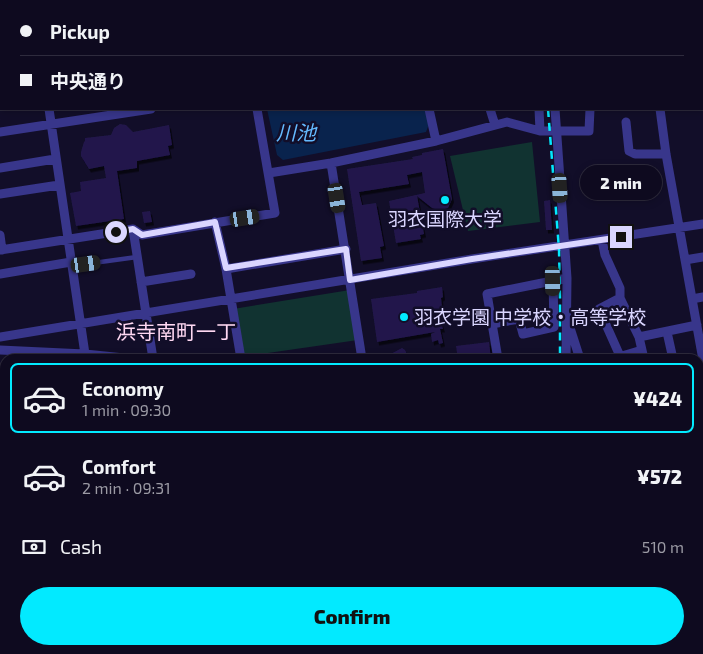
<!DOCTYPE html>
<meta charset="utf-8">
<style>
:root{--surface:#0e0a1f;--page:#171328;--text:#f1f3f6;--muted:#9b9aa4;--line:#2e2b3d;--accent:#02eaff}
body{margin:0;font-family:"Exo 2","Noto Sans JP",sans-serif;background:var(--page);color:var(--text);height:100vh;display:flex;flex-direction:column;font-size:19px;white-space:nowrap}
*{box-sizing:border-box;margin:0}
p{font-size:16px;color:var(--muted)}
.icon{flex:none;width:28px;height:28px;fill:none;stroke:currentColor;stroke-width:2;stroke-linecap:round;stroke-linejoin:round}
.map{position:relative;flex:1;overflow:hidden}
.sheet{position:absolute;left:0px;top:354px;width:704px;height:301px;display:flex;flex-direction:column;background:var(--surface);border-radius:15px 15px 0 0;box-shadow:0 2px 8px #0003,0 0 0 1px var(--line)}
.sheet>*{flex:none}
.guide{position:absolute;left:0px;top:0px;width:704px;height:110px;box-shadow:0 2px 8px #0003,0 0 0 1px var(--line);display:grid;align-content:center;height:110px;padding:0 20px;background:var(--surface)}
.end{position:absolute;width:22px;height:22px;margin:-11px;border:6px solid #dad6ff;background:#111;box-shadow:0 0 0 2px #111}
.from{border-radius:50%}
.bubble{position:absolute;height:35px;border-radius:18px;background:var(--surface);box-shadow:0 2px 8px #0003,0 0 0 1px var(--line);font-size:16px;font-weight:800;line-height:35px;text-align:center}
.car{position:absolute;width:15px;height:30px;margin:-15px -8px;border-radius:6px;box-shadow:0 0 4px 1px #0007;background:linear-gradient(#222 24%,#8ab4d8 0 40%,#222 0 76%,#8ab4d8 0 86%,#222 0)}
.guide b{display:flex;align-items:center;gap:18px;height:48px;font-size:19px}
.guide b+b{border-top:1px solid var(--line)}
.guide i{width:12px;height:12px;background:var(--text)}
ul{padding:9px 0 0;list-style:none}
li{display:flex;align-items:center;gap:15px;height:70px;margin:0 10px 8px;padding:0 10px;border:2px solid transparent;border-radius:8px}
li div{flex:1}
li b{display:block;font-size:19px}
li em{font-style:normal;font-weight:800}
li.current{border-color:var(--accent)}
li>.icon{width:45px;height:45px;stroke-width:1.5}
.pay{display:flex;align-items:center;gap:12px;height:55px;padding:0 20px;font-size:19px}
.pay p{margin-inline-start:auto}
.primary-button{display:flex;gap:10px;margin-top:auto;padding:10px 20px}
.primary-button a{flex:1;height:58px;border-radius:30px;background:var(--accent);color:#111;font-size:20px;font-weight:800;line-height:58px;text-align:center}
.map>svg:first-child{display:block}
</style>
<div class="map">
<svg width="703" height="654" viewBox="0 0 703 654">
<defs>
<filter id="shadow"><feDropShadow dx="2" dy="3.5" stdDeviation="0" flood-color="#0009"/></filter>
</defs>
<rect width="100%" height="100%" fill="#120e29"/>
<path fill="#113331" d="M532,142l8,80 -72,9 -18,-75z
M350,290l8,50 -117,17 -8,-48z"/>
<path fill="#09234d" d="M267,109h158l4,15 -3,8 -143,28 -6,-5z"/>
<path fill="#22194b" filter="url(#shadow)" d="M120,124l6,1 7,7 36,-7 3,20 -4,1 2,9 -33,6v7l-20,3 7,48 -48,7 -6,-33 11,-2 -1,-9 26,-4 -2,-12 -15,3 -8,-13v-4l3,-10 1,-1v-3l26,-3 3,-7z
M443,149l9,50 -4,9 -10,2 -6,-2 -15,-12 7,38 -4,1 1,4 -25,4 -7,-42 36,-8 -3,-21 -15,3 2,9 -50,8 3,13 14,-2 8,43 -4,1 2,11 -21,3 -14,-92 66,-10 -1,-2 10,-2v-2z
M550,200l2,30h-6l-2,-29z
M150,211l2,11 -8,1 -2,-11z
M442,287l1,10 -2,1 2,20 -3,1 3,10h-3l3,14 -4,1 -1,-4 -6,2 -1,-8 4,-2 -58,10 -6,-43 46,-6v-2z
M489,342l2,17h-33l-2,-13z
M402,348l3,2 4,9h-28z"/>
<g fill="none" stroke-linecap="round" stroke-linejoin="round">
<path stroke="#38368b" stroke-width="4.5" d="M86,264l51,-7"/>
<path stroke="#38368b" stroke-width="9" d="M46,0v1
M96,0l1,1
M165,0v1
M235,0l1,1
M291,0l1,1
M348,0l1,1
M403,0v1
M458,0v1
M531,0v1
M548,0v1
M660,0v1
M18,1l9,-1
M387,1l6,-1
M702,35l1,-1
M0,60l1,-1
M702,74h1
M49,109l36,245
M429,109l7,32
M490,109l5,16
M539,109l1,22
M555,109l12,169 -1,81
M660,109l6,45 37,206
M626,122l3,29 6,3h31
M0,132l151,-23
M331,163l31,196
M0,168l55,-9
M269,173l62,-10 105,-22 71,-19 33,9h49l1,-22
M0,194l59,-9
M215,222l11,47 15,90
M133,229l20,130
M0,235l2,15
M602,240l3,15 15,33v10l19,39 5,22
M0,250l133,-21 9,6 133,-22 -18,-104
M685,260l18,-3
M226,269l120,-20
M0,274l71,-12
M141,282l50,-8
M620,298l-21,11 21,47
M692,299l11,-2
M492,324l27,-5 4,15 31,-7 -1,-46
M570,328l10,31
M667,332l6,27
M0,337l472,-78 231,-35
M639,337l58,-12
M0,350l85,4 49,5
M498,359l-11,-65 80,-16
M612,359l30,-9
M0,391l2,1 3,-17
M0,469l5,-1
M699,477l4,9
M699,505l4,-2
M0,537l5,43
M699,550l4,-5
M0,612h5
M13,650l1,4
M67,650v4
M348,650l13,4
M455,650l1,4
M669,650v4
M165,654l1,-4
M312,654l1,-4
M402,654v-4"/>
<path stroke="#6e6dff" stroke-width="11" d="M535,654l1,-4"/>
<path stroke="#02eaff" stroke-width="2.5" stroke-dasharray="8 6" stroke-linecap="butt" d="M540,0v1
M548,109l11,140 1,50v60
M518,654l1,-4"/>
</g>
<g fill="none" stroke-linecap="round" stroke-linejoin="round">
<path stroke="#dad6ff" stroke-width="6" d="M116,232l17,-3 9,6 73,-13 11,46 120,-19 4,31 122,-21 149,-22"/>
</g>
<g fill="#02eaff" stroke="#120e29" stroke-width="2">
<circle cx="445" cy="200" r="5"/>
<circle cx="404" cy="317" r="5"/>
</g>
<g text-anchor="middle" stroke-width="5" stroke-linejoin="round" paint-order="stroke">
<g font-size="19" fill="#dad6ff" stroke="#120e29">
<text x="445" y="226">羽衣国際大学</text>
<text x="414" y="324" text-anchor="start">羽衣学園 中学校・高等学校</text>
</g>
<g font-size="20" font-style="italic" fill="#64baff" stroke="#120e29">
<text x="296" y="140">川池</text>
</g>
<g font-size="20" fill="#ffd8f2" stroke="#120e29">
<text x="176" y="339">浜寺南町一丁</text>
</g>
</g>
</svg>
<i class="end from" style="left:116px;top:232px"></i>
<i class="end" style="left:621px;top:237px"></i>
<div class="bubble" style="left:580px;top:165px;width:82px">2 min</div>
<i class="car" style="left:560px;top:188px;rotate:176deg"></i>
<i class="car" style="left:337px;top:198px;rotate:171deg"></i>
<i class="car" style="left:245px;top:218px;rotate:81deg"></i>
<i class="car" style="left:86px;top:264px;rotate:82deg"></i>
<i class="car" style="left:553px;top:281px;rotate:179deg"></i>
<div class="guide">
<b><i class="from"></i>Pickup</b>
<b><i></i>中央通り</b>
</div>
<section class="sheet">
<ul>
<li class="current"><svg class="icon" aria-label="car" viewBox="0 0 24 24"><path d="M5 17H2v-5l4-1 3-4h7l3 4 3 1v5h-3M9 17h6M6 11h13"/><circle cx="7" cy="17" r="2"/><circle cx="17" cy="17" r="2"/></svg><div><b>Economy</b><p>1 min · 09:30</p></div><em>¥424</em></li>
<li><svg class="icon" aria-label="car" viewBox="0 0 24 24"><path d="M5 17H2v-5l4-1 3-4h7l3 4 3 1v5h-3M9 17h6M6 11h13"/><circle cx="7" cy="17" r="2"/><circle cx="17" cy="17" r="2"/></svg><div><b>Comfort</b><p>2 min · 09:31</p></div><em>¥572</em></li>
</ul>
<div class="pay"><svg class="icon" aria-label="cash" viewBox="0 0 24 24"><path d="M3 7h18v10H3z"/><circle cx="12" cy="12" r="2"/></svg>Cash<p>510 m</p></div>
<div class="primary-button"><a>Confirm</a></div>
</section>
</div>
